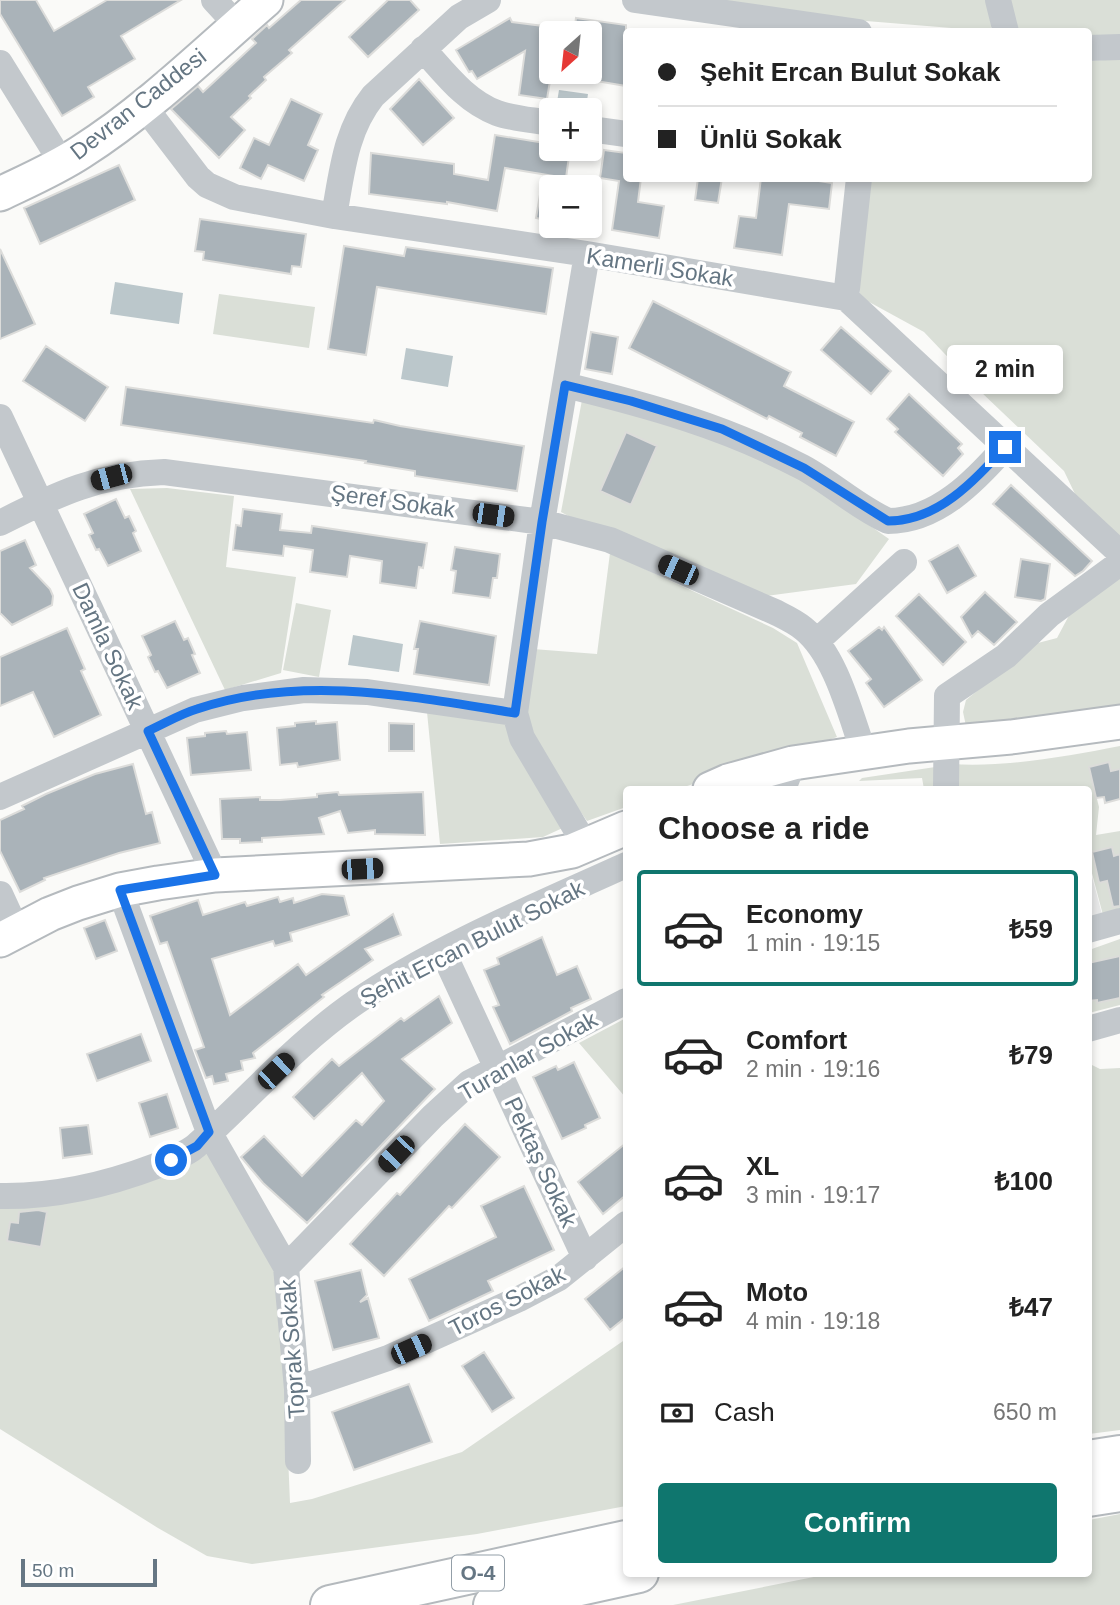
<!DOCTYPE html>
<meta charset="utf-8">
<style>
:root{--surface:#fff;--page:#f2f2f2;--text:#222;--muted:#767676;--line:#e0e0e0;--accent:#0f766e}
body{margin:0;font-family:Arial,sans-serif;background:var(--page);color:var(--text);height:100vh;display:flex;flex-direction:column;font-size:26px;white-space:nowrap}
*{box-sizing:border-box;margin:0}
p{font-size:23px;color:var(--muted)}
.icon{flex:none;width:38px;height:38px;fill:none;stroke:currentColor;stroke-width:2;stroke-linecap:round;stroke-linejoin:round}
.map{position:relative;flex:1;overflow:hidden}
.drawer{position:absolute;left:623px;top:786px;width:469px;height:791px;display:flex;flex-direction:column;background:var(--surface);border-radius:7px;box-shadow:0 4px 10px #0003}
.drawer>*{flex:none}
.banner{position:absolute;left:623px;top:28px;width:469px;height:154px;border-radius:7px;box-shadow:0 4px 10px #0003;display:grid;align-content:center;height:154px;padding:0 35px;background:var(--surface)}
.needle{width:46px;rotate:207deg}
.controls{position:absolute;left:539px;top:21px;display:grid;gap:14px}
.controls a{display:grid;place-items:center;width:63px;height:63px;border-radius:7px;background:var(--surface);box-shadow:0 4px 10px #0003;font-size:35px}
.scale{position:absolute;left:21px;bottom:18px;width:136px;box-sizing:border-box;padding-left:7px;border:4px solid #657683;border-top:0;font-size:19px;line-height:24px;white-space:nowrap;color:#657683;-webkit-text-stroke:5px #fff;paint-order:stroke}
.end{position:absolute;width:32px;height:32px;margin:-16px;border:9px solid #1a73e8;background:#fff;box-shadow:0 0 0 4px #fff}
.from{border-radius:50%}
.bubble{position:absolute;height:49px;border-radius:7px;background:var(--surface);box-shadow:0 4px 10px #0003;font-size:23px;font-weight:600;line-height:49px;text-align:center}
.car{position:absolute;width:21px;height:42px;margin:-21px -10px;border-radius:9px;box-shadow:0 0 5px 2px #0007;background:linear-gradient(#222 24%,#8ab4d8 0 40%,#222 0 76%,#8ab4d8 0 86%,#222 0)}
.banner b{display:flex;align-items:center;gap:24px;height:66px;font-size:26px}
.banner b+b{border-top:2px solid var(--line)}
.banner i{width:18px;height:18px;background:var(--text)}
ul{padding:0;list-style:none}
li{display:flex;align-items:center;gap:21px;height:116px;margin:0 14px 10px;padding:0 21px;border:4px solid transparent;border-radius:7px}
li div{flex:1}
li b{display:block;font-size:26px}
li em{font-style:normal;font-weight:600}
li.selected{border-color:var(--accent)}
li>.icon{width:63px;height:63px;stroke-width:1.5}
h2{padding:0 35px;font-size:32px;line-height:84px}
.pay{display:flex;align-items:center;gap:18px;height:77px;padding:0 35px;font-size:26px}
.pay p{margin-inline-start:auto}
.cta{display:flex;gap:14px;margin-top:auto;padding:14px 35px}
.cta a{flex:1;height:80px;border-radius:7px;background:var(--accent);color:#fff;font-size:28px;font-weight:600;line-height:80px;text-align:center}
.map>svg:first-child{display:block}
</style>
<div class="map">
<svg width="1120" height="1605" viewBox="0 0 1120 1605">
<rect width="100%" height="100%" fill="#fafaf8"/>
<path fill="#e8e9e9" d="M1088,862l14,52 -14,5z"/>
<path fill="#dadfd7" d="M700,0h287l6,26 -5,5 -122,-10z
M1006,0h114v35l-31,1 -1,-4 -74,-1z
M1120,59v480l-44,-43 -12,-25 -83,-79 -57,-60 -64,-35 -1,-21 8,-97 221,-1 1,-117z
M219,294l96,13 -6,41 -96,-14z
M582,400l158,45 82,47 67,47 -33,45 -90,12 -181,-71 -24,-13z
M167,488l67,8 -8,71 70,10 -15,96 -56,17 -95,-201z
M610,553l163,75 24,15 40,94 -159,52h-52v18l-39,14 -44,-63 -17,-39 7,-70 64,5z
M1120,571v140l-154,15 -3,-14 3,-12 68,-56 23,-6 16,-30z
M296,603l35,7 -12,67 -36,-7z
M427,712l80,9 60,105 -24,11 -103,7z
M1120,746v23l-9,2 -22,-3 10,39 -3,28 24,-4v79l-17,5 -14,-53 -1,-73h-139l2,-25c52,4 118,-8 169,-18z
M942,766l-2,23h-16l-2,-11 -63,3 3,-3z
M1120,939v66l-31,8v-63z
M626,1018v80l-47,-55z
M1088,1063l12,6 20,-1v362l-31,4z
M207,1151l66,102 11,106 6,144 22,-4 150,-47 164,-113v167l-149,28 -225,30 -45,-8 -49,-28 -158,-99v-222z
M1120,1514v91h-447l161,-32h254l1,-53z"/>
<path fill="#bbc7cb" d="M559,90l29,4 -2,13 -29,-5z
M115,282l68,11 -4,31 -69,-10z
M406,348l47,8 -5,31 -47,-8z
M353,635l50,9 -4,28 -51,-7z"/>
<path fill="#aab3b9" stroke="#dcdcda" stroke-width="2" d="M0,0h36l18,31 53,-31h74l-60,36 14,23 -47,28 6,10 -32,19 -62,-102z
M301,0h44l-56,50 3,3 -28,24 2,3 -17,16 2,2 -20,19 14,13 -26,28 -48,-49 27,-23 5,6 53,-49 -4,-4 15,-14 2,3z
M388,0h22l9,10 -51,47 -19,-20z
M510,18l2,4 39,5v48l-4,24 -28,-4 6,-44 -48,28 -5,-8 -3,1 -13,-22z
M576,18l50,7v61l-36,-6v-47h-16z
M419,79l35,39 -31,27 -33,-36z
M291,99l31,15 -14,31 10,5 -14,31 -36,-16 -7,14 -21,-11 14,-30 15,7z
M495,135l56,9v5h19l-4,29 -61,-10 -8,43 -50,-9v2l-78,-10 2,-41 83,11v10l34,6z
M604,150l22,3v25h15l-3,24 26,4 -5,32 -47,-8 7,-49 -19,-3z
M119,165l16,35 -95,44 -16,-36z
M543,177h8v44l-15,-3z
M698,178h24l-4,25 -23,-3z
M761,178h38l33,5 -3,26 -40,-5 -7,51 -48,-7 5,-32 17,2z
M200,219l106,15 -5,33 -9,-1 -1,8 -88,-14 1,-8 -9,-1z
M344,246l60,10 2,-9 147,21 -7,46 -169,-27 -11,68 -38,-6z
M0,249l35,75 -35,15z
M653,301l138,71 -7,14 70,36 -18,34 -36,-19 2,-4 -33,-17 -2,3 -138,-71z
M841,327l50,44 -20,23 -50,-44z
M591,332l27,5 -6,37 -27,-5z
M46,346l62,41 -23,34 -62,-40z
M126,387l247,36 1,-3 26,6 124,20 -7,45 -102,-15v-5l-50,-8 1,-2 -245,-36z
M909,394l53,50 -4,4 5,6 -20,22 -48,-44 3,-3 -11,-10z
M626,432l31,14 -26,59 -31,-14z
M1011,485l81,76 -9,10 -8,5 -82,-72z
M116,499l9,19 4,-2 7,15 -3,2 8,18 -33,15 -9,-17 -3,1 -7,-15 4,-2 -9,-19z
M243,509l39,5 -2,16 31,3 1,-7 115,17 -4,25 -4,-1 -3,21 -36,-5 2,-22 -32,-5 -3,21 -37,-5 3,-22 -29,-4 -1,10 -50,-6 3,-25 5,1z
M25,540l11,25 -6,3 20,21 3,7 -1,9 -40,20 -12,-12v-62z
M958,545l18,31 -29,17 -18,-32z
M455,547l45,7 -3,24h-4l-3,20 -37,-5 3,-22 -5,-1z
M1021,559l29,5 -5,35 -4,2 -26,-4z
M985,592l32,30 -23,23 -16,-14 -6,6 -11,-20z
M919,594l47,48 -23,23 -47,-49z
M175,621l9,19 4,-2 7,16 -3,1 8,18 -33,15 -9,-17 -3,1 -7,-15 3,-2 -9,-19z
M420,621l76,15 -7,49 -75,-11 4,-25h-4z
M879,627l3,3 2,-3 38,53 -38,27 -18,-24 5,-4 -23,-28z
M67,628l18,41 -4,2 20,44 -47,22 -21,-45 -33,14v-49z
M316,721v3l21,-2 3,38 -42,7 -1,-4 -17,2 -3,-37 18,-2v-3z
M389,723l25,1v27h-25z
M226,731l1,3 20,-2 4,38 -60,5 -4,-37 18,-2v-3z
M1109,762l2,9 9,-2v30l-15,4 -1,-6 -8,1 -7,-31z
M133,764l13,50 6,-2 8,31 -41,10 -75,25 1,2 -25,12 -20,-41v-31l24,-11 -2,-3 24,-12 49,-20z
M338,792l1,3 84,-3 2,43 -50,-1v-4l-27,3 -8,-22 -21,7 5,16 -62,4v4l-22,1v-4h-18l-2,-40 40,-2v3h20l37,-3v-3z
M1112,847l2,9 6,-2v52l-7,1 -6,-26 -8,2 -7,-31z
M322,894l22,2 5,19 -59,18 2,8 -17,5 -2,-5 -61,18 18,56 68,-51 8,11 87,-61 8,21 -36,14 8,11 -51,35 2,2 -71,56 2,5 -14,3 2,9 -17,4 2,7 -14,3 -2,-8 -6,2 -11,-28 9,-3 -37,-105 -7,2 -10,-28 48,-16 5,15 42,-13 2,4 31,-9 2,5 13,-4 1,5z
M105,920l12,31 -21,8 -12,-31z
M542,937l15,38 20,-9 14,33 -20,9 1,3 -62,33 -17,-37 6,-2 -15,-35 15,-6 -2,-6z
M1120,956v42l-23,5v-3l-9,1v-38z
M439,996l13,27 -50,36 33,30 -128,134 -44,-40 -22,-26 23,-21 38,40 54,-56 6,5 22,-24 -22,-28 -48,46 -21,-22 39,-38 7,7 62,-48 3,3z
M141,1034l10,27 -54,20 -10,-27z
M574,1062l26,56 -15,7 1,3 -24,11 -29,-62 23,-11 2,4z
M167,1094l11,34 -28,9 -11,-34z
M465,1124l35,33 -48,51 -3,-2 -65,70 -34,-32 47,-51 3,2z
M88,1125l4,29 -29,4 -3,-30z
M626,1143v52l-23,19 -25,-32z
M524,1186l30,64 -66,31 5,10 -64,30 -20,-42 87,-42 -15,-31z
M38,1210l9,2 -6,35 -34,-6 3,-19 8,1 1,-11z
M626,1266v51l-16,13 -25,-31z
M361,1270l6,25 -7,7 8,-4 11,40 -46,12 -18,-69z
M484,1352l30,46 -22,14 -30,-46z
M409,1384l23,58 -78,28 -22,-58z"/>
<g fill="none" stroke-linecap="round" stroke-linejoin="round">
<defs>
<path id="major" d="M0,194c27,-13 55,-25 81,-42 66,-42 125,-100 185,-152
M710,789l18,-8 65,-18 116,-17 102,-9 109,-15
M0,940l50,-26 28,-11 42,-13 38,-7 57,-8 314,-16 43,-8 54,-23"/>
<path id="highway" d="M1088,1460l32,-5
M1088,1497l32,-5
M330,1605l296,-65
M493,1605l146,-32"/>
</defs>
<use href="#major" stroke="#b5babe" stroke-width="37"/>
<use href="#highway" stroke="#b4b9bd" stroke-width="42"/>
<path stroke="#c3c8cc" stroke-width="26" d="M214,0l23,25
M635,0l224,32
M998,0l8,32
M1088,48l32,-1
M423,49c22,24 42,52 74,64 17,6 36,7 54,10
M0,63l62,100
M143,105l55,72 9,8 27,12 100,19 253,38 259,44 274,255
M590,129l36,5
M334,216c8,-43 11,-85 39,-120l86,-79 29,-17
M846,298l13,-120
M565,385c85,21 159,41 237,82 30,16 55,40 86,54 49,0 87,-40 117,-74
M0,417l215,458
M0,523c57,-29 99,-49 164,-51l378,50 68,18 165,72c10,5 21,10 29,17 32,26 46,85 60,124
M817,641l87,-79
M783,789l10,-26
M946,789l1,-93 59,-40 43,-41 71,-52
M0,797l195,-87 48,-12 61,-8 63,2 148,21
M586,846l-64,-108 -7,-25 27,-191 45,-268
M120,890l89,242 77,135 11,122 1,72
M0,894l17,37
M1088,930l32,-9
M443,952l142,306
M1088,1029l32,-9
M0,1196c54,1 106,-11 156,-30 13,-6 32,-12 42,-22 52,-47 100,-102 158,-142 80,-55 182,-97 270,-137
M286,1267l147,-151 36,-33 157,-82
M297,1389l91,-31 131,-59 40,-21 67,-54"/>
<use href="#major" stroke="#fff" stroke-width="33"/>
<use href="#highway" stroke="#fff" stroke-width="38"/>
</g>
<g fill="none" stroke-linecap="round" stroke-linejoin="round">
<path stroke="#1a73e8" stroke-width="9" d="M171,1160l26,-14 12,-14 -89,-242 95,-15 -67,-144c16,-7 32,-17 49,-22 104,-35 213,-13 318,4l27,-191 23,-137 66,16 91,28 82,39 84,53c50,0 86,-40 117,-74"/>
</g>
<g text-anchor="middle" stroke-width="7" stroke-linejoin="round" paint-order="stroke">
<rect fill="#fff" stroke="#939fa8" stroke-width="2" x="452" y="1555.5" width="52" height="35" rx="5"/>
<g font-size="21" font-weight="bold" fill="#657683">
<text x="478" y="1580">O-4</text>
</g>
<g font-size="23" fill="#657683" stroke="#fff">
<text transform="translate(138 104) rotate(-38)" y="8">Devran Caddesi</text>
<text transform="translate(660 267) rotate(9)" y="8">Kamerli Sokak</text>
<text transform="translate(393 501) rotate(8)" y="8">Şeref Sokak</text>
<text transform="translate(108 646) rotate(65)" y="8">Damla Sokak</text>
<text transform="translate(472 943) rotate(-27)" y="8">Şehit Ercan Bulut Sokak</text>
<text transform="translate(528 1056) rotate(-30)" y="8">Turanlar Sokak</text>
<text transform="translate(541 1162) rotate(65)" y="8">Pektaş Sokak</text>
<text transform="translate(507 1301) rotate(-27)" y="8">Toros Sokak</text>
<text transform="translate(292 1349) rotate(-94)" y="8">Toprak Sokak</text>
</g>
</g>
</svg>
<div class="controls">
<a><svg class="needle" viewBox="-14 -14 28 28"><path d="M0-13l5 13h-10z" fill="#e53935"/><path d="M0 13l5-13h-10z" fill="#767676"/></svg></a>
<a>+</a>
<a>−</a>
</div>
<div class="scale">50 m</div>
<i class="end from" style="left:171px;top:1160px"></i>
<i class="end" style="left:1005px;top:447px"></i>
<div class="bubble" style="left:947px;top:345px;width:116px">2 min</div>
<i class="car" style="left:111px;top:477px;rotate:255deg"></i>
<i class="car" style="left:493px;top:515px;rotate:98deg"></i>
<i class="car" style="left:678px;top:570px;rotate:294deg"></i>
<i class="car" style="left:362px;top:869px;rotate:87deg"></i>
<i class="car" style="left:276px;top:1071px;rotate:46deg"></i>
<i class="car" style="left:396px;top:1154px;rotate:224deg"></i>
<i class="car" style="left:411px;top:1349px;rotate:66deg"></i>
<div class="banner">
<b><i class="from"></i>Şehit Ercan Bulut Sokak</b>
<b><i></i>Ünlü Sokak</b>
</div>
<section class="drawer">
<h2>Choose a ride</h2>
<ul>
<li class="selected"><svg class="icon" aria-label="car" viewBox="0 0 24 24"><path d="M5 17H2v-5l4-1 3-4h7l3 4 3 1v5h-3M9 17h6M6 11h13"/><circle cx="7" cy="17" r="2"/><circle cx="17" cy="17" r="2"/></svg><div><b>Economy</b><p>1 min · 19:15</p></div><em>₺59</em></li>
<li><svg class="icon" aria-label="car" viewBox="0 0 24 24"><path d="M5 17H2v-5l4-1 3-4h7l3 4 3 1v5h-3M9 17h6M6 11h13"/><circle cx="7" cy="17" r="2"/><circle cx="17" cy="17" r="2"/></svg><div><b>Comfort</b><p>2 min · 19:16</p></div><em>₺79</em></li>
<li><svg class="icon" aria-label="car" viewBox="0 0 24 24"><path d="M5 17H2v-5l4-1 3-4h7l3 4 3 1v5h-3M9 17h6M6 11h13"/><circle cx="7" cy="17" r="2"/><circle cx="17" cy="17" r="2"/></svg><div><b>XL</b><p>3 min · 19:17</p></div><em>₺100</em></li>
<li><svg class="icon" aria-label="car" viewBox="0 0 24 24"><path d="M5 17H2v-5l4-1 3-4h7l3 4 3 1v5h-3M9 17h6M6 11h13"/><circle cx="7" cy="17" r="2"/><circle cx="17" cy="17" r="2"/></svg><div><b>Moto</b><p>4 min · 19:18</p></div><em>₺47</em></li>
</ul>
<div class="pay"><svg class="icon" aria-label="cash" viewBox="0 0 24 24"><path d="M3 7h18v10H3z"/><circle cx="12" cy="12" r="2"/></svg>Cash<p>650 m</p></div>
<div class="cta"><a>Confirm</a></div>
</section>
</div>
